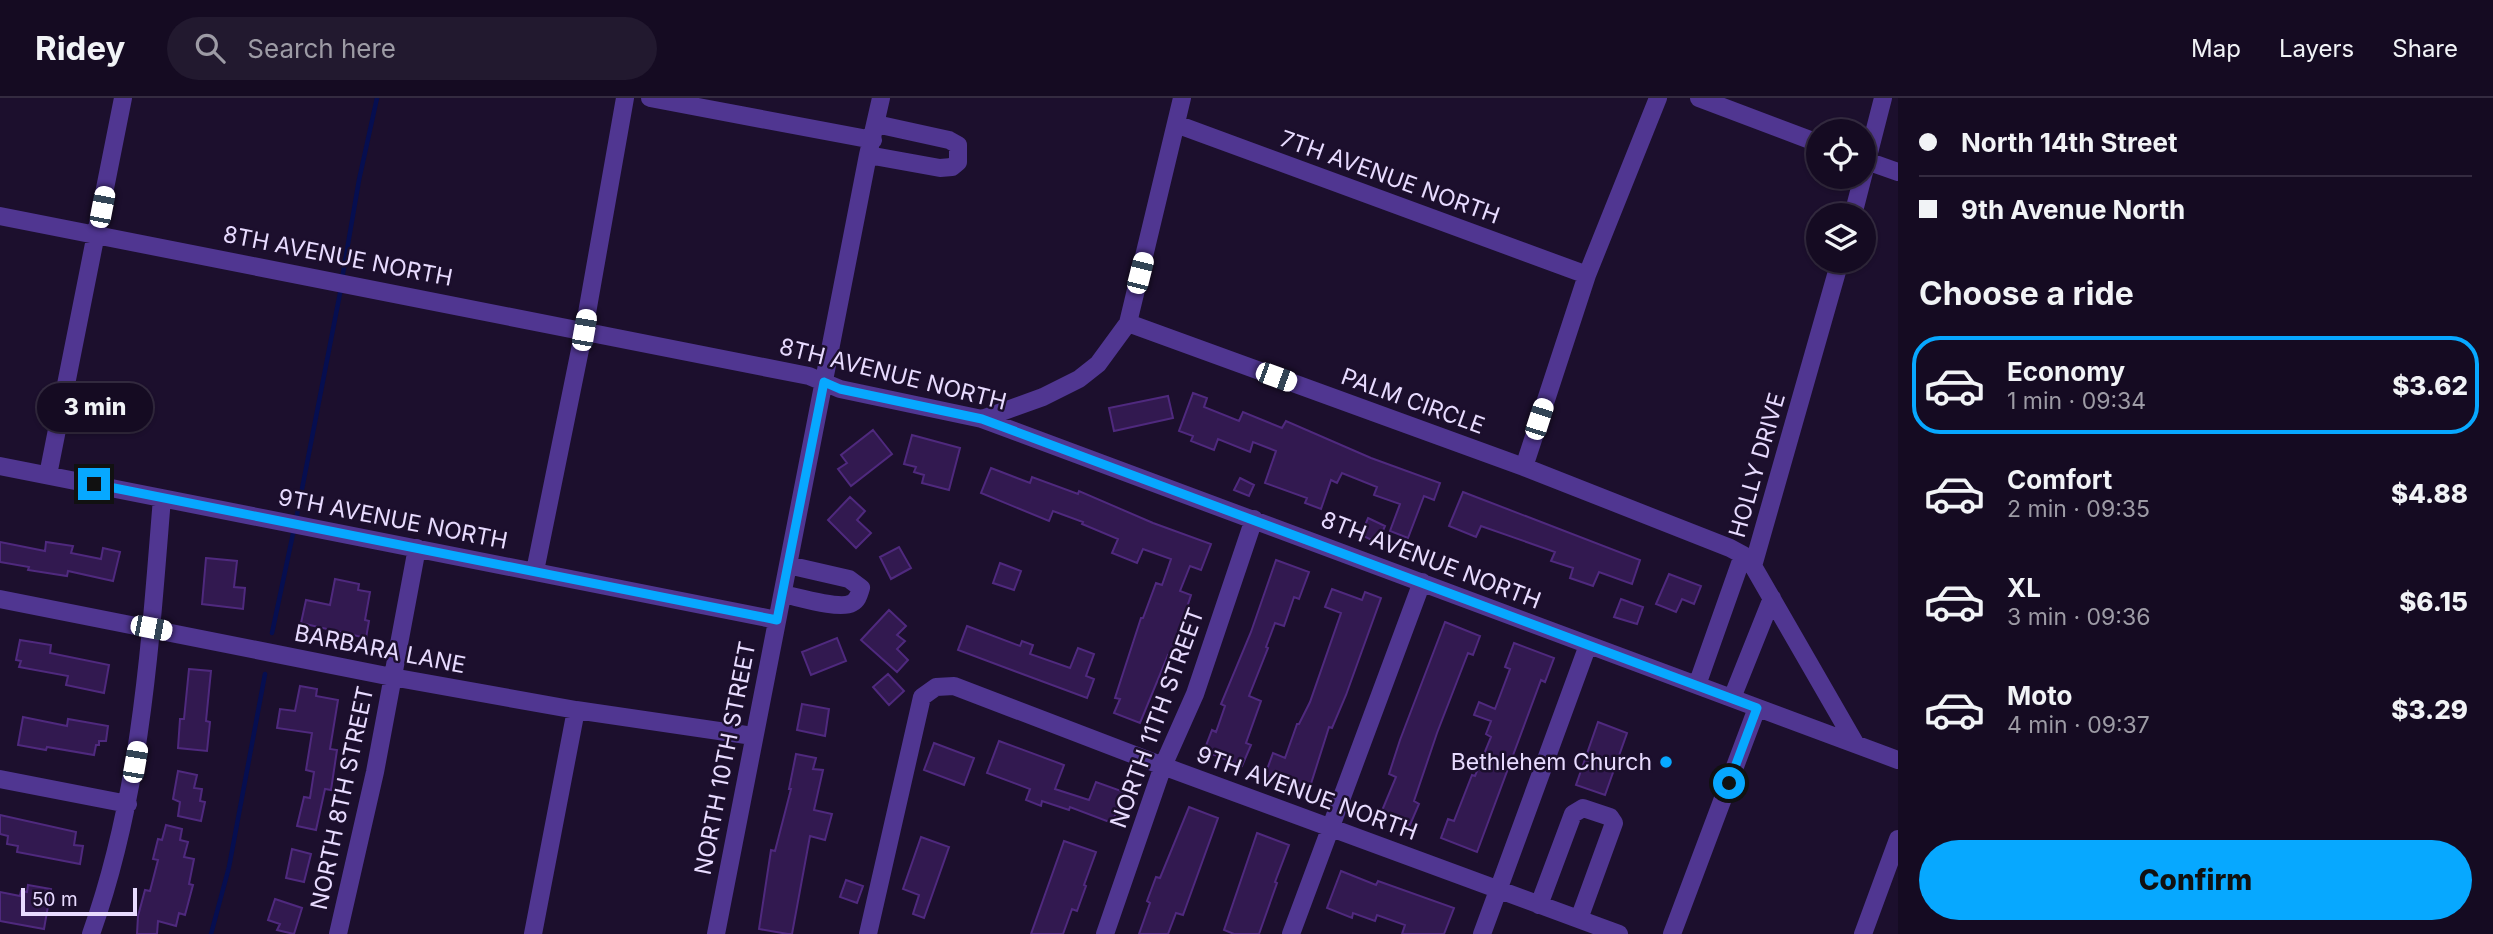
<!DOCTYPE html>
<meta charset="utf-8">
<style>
:root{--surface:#150b22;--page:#22192f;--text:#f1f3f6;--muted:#9d9ba5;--line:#342b40;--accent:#07a8ff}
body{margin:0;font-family:Inter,sans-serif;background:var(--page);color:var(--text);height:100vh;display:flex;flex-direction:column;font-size:26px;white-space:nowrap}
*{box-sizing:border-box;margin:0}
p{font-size:23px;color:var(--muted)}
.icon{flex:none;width:38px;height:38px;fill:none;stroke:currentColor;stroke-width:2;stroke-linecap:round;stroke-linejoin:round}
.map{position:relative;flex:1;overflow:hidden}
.side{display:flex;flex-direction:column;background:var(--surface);width:595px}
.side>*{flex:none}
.hud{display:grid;align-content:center;height:154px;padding:0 21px;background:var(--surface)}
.tools{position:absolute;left:1806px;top:21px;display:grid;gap:14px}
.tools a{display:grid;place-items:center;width:70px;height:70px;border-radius:50%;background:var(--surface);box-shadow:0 2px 5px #0004,0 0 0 2px var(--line);font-size:35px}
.scale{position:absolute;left:21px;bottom:18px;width:116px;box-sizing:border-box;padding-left:7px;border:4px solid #e8dbff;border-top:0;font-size:19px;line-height:24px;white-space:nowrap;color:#e8dbff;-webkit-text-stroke:5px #1c0f2d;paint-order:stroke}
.end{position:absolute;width:32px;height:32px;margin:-16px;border:9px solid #07a8ff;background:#111;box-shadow:0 0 0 4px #111}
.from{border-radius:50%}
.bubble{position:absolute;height:49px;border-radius:24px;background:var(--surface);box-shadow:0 2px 5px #0004,0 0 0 2px var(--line);font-size:23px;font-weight:800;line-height:49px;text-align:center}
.car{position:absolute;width:21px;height:42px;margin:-21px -10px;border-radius:9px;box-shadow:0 0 5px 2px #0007;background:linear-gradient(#fff 24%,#345 0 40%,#fff 0 76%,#345 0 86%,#fff 0)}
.hud b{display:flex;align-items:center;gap:24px;height:66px;font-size:26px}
.hud b+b{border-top:2px solid var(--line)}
.hud i{width:18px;height:18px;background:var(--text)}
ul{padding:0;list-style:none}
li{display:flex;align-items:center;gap:21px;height:98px;margin:0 14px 10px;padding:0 7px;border:4px solid transparent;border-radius:28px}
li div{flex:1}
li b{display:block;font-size:26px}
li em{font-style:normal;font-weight:800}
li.selected{border-color:var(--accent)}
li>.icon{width:63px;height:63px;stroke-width:1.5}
h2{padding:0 21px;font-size:32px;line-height:84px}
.cta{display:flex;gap:14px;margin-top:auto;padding:14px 21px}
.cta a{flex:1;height:80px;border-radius:42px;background:var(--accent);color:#111;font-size:28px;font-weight:800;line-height:80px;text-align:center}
header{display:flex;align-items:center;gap:42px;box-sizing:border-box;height:98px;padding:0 35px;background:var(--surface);border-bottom:2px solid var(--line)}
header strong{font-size:33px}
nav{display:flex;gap:38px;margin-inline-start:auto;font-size:24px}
.search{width:490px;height:63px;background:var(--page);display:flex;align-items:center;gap:18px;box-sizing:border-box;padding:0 24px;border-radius:38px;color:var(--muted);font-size:26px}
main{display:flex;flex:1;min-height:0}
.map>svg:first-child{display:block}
</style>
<header>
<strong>Ridey</strong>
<div class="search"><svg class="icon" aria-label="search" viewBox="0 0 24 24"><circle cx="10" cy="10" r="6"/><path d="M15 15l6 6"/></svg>Search here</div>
<nav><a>Map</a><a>Layers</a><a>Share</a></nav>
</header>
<main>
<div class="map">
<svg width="1898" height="836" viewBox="0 0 1898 836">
<rect width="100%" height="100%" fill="#1c0f2d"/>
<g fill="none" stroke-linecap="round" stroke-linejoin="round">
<path stroke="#060e50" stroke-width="4.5" d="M342,181l17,-99 18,-82
M296,422l45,-232
M272,535l22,-104
M211,836l18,-67 36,-193"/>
</g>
<path fill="#321950" stroke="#4f297e" stroke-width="2" d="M1193,295l14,5 -3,9 35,14 4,-9 39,16 4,-7 85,37 69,25 -6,17 -10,-4 -16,42 -18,-7 10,-27 -26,-9 3,-8 -35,-14 -5,10 -6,-3 -10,29 -16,-6 2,-5 -42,-15 11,-32 -23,-9 -3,10 -32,-13 -4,11 -23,-9 2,-5 -14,-5z
M1168,298l5,22 -59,13 -5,-23z
M873,332l19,24 -41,32 -13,-17 9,-6 -6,-8z
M912,337l48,13 -11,42 -27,-7 2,-8 -10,-3 2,-5 -12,-3z
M991,370l39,15 2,-6 46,17 1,-3 74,32 58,21 -10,26 -11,-4 -10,25 11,4 -20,61 -3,-1 -28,68 -26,-10 6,-14 -5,-1 26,-80h2l13,-35 6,2 9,-26 -28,-10 -6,14 -25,-10 6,-14 -36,-15 1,-2 -30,-11 -4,10 -68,-28z
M1240,380l14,7 -5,11 -15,-6z
M1463,394l177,68 -8,24 -33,-12 -6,14 -23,-8 3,-10 -22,-7 4,-9 -74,-26 -5,11 -27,-11z
M850,399l15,14 -8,9 14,13 -15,15 -28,-28z
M1368,420l17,8 -7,17 -17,-8z
M0,444l45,9 1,-9 27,4 -2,7 30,6 2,-11 17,4 -7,29 -45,-10 -1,5 -39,-6 1,-3 -29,-5z
M899,449l12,21 -20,11 -11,-22z
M206,460l31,3 -3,26 11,1 -2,21 -41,-5z
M1276,462l33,12 -10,27 -5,-2 -10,29 -9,-3 -9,24 2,1 -19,48 12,5 -15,42 5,2 -9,21 -38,-15 8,-21 4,2 9,-26 -4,-2 30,-72z
M1000,465l21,8 -7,19 -21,-7z
M1669,476l32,12 -7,18 -12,-5 -6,13 -20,-8z
M335,481l24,5 -1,6 12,2 -5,28 4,1 -3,17 -65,-15 5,-23 24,5z
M1332,491l30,11 3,-8 16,6 -35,97 -14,33 -3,-1 -20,63 -44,-15 8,-22 12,5 12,-34h2l11,-22 31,-89 -16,-6z
M1621,501l22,8 -6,17 -23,-7z
M889,512l17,16 -9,9 8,6 -8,8 11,11 -11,12 -36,-32z
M1445,524l35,14 -7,19 -5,-2 -31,80 -23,68 5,3 -9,21 -29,-12 15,-36 -7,-3 11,-34z
M967,528l53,20 2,-5 11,4 -3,9 40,14 8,-20 16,6 -8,22 8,3 -7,19 -129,-48z
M837,540l9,23 -35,14 -9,-23z
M20,542l31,5 -1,8 59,12 -5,28 -38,-8 2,-9 -49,-9 2,-6 -5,-1z
M1514,545l40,15 -9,24 -4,-2 -64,172 -36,-14 7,-19 6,2 18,-46 3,1 16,-39 -5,-3 5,-13 -17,-6 5,-13 16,7 15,-40 -5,-2z
M189,571l22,2 -5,50 4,1 -3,29 -29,-3 2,-29h4z
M888,576l16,17 -15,14 -16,-18z
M300,588l17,3 -1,7 22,4 -8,49 7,1 -6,40 -6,-1 -9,41 -19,-4 7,-29 6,1 4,-26 -8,-2 6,-37 -35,-5 3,-19 15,2z
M802,606l27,5 -4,27 -28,-6z
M23,619l44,9 1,-7 40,7 -2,15h-7v4h-3l-2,10 -47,-8 -1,3 -28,-5z
M1598,624l29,11 -22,62 -29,-10z
M999,643l65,24 -9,24 34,11 7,-18 28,10 -12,31 -42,-16 -1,3 -27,-9 -1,5 -15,-6 4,-11 -43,-16z
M934,645l40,15 -10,27 -40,-15z
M796,656l20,4 -3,11 10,1 -9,40 18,4 -7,26 -15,-4 -18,98h-4l-29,-5 12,-79 4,1 16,-62h-2z
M178,673l19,4 -3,13 8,1 -2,12 5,1 -4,19 -23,-5 2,-14 -7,-3z
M1189,709l29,11 -35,97 -7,-2 -8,21h-29l11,-31 -3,-2 9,-24 4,1z
M0,717l76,17 -2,13 9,1 -3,18 -63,-12 1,-6 -11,-2 1,-8 -8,-2z
M166,727l16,4 -2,11 8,2 -4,15 10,2 -5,25 4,1 -8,30 -6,-2 -3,13 -18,-5 -1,13h-20l1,-18 7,-26 5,1 8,-31 -5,-1 5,-20 4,1z
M1257,735l32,12 -14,37 2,1 -18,51h-25l-10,-4z
M921,739l28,10 -25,71 -11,-4 6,-19 -16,-6z
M1064,743l32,11 -12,33 2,1 -9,25 -5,-2 -9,25h-32z
M292,751l19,5 -7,28 -18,-4z
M1341,773l35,14 2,-4 76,27 -10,26h-42l3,-9 -28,-10 -2,6 -22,-8 -1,5 -25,-10z
M846,782l17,6 -6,17 -17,-6z
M28,787l23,4 -7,40 -44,-8v-29l20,4 1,-5 6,1z
M275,801l27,9 -8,26 -17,-4 3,-6 -12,-4z"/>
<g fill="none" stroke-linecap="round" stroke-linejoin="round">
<path stroke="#503691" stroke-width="18" d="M650,0l223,42
M1699,0l119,45
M1176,26l411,151
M868,57l72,13 12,-1 6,-5v-17l-9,-5 -73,-16
M1864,62l34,12
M1853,117l30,-117
M0,118l809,160 31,13 142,30 916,341
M1840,163l-87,305 102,177
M1128,225l396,144 206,81 13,7 10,11
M982,321l61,-22 36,-18 19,-15 30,-41 54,-225
M0,368l777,154
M1524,369l63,-192 71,-177
M48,377l75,-377
M535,473l49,-241 41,-232
M783,496c15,3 57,16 69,9 6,-3 7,-9 9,-15l-12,-9 -61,-14
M0,501l392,78 184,33 177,26
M1697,587l46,-130
M1732,600l40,-100
M0,681l128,25
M1539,807l34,-91 10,-6 27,9 4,6 -35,96
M91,836c50,-140 59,-288 71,-436
M338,836l37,-162 42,-224
M533,836l43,-224
M716,836l152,-779 13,-57
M868,836l54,-237 14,-10 18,-1 209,80 456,168
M1105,836l58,-168 32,-72 59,-175
M1291,836l131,-352
M1482,836l106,-289
M1672,836l85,-226
M1863,836l35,-95"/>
</g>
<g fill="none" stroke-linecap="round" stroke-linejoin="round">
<path stroke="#07a8ff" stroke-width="9" d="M94,386l683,136 47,-238 16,7 142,30 775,289 -28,75"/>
</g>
<circle fill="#07a8ff" stroke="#1c0f2d" stroke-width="2.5" cx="1666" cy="664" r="7"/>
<g text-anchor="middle" stroke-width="5" stroke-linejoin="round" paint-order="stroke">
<g font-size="23" fill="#e8dbff" stroke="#1c0f2d">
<text transform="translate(1390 79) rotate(20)" y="8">7TH AVENUE NORTH</text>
<text transform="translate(338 158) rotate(11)" y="8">8TH AVENUE NORTH</text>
<text transform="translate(893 276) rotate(14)" y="8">8TH AVENUE NORTH</text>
<text transform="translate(1413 303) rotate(20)" y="8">PALM CIRCLE</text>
<text transform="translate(1757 367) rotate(-74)" y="8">HOLLY DRIVE</text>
<text transform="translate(393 421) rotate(11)" y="8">9TH AVENUE NORTH</text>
<text transform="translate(1431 462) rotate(21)" y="8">8TH AVENUE NORTH</text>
<text transform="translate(380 551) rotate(11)" y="8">BARBARA LANE</text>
<text transform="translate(1157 620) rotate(-70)" y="8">NORTH 11TH STREET</text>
<text transform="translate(725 660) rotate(-79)" y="8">NORTH 10TH STREET</text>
<text transform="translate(1307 695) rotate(20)" y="8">9TH AVENUE NORTH</text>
<text transform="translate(342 700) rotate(-78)" y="8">NORTH 8TH STREET</text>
</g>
<g font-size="23" fill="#e8dbff" stroke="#1c0f2d" text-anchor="end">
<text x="1652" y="672">Bethlehem Church</text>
</g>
</g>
</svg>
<div class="tools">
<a><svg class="icon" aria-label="locate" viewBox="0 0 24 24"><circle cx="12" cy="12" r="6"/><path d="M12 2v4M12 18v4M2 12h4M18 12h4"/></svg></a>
<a><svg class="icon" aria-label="layers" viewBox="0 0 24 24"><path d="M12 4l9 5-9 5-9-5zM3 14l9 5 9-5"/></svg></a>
</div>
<div class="scale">50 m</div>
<i class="end from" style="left:1729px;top:685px"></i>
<i class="end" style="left:94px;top:386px"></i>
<div class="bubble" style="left:37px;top:285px;width:116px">3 min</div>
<i class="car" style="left:102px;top:109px;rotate:11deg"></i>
<i class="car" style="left:1140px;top:175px;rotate:14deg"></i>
<i class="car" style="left:584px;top:232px;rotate:10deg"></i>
<i class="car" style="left:1276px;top:279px;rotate:110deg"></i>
<i class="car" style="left:1539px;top:321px;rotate:18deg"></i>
<i class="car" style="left:151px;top:530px;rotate:101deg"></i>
<i class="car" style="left:135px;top:664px;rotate:10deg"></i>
</div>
<section class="side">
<div class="hud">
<b><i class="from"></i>North 14th Street</b>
<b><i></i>9th Avenue North</b>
</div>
<h2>Choose a ride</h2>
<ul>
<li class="selected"><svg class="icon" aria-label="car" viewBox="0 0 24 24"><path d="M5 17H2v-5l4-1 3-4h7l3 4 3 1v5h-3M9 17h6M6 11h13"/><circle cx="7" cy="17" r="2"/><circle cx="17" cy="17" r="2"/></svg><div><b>Economy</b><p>1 min · 09:34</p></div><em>$3.62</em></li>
<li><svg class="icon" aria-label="car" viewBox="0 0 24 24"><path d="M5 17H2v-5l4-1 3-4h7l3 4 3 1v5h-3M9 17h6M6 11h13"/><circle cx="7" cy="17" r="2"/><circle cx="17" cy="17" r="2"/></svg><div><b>Comfort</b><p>2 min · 09:35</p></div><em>$4.88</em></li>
<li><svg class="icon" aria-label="car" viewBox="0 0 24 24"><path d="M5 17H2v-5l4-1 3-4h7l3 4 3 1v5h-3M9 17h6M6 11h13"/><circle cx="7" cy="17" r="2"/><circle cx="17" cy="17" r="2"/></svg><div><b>XL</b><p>3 min · 09:36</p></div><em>$6.15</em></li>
<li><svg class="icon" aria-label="car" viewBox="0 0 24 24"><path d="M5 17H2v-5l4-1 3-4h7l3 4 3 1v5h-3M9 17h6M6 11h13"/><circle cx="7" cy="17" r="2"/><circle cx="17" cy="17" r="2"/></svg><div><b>Moto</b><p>4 min · 09:37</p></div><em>$3.29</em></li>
</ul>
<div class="cta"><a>Confirm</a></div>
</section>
</main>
